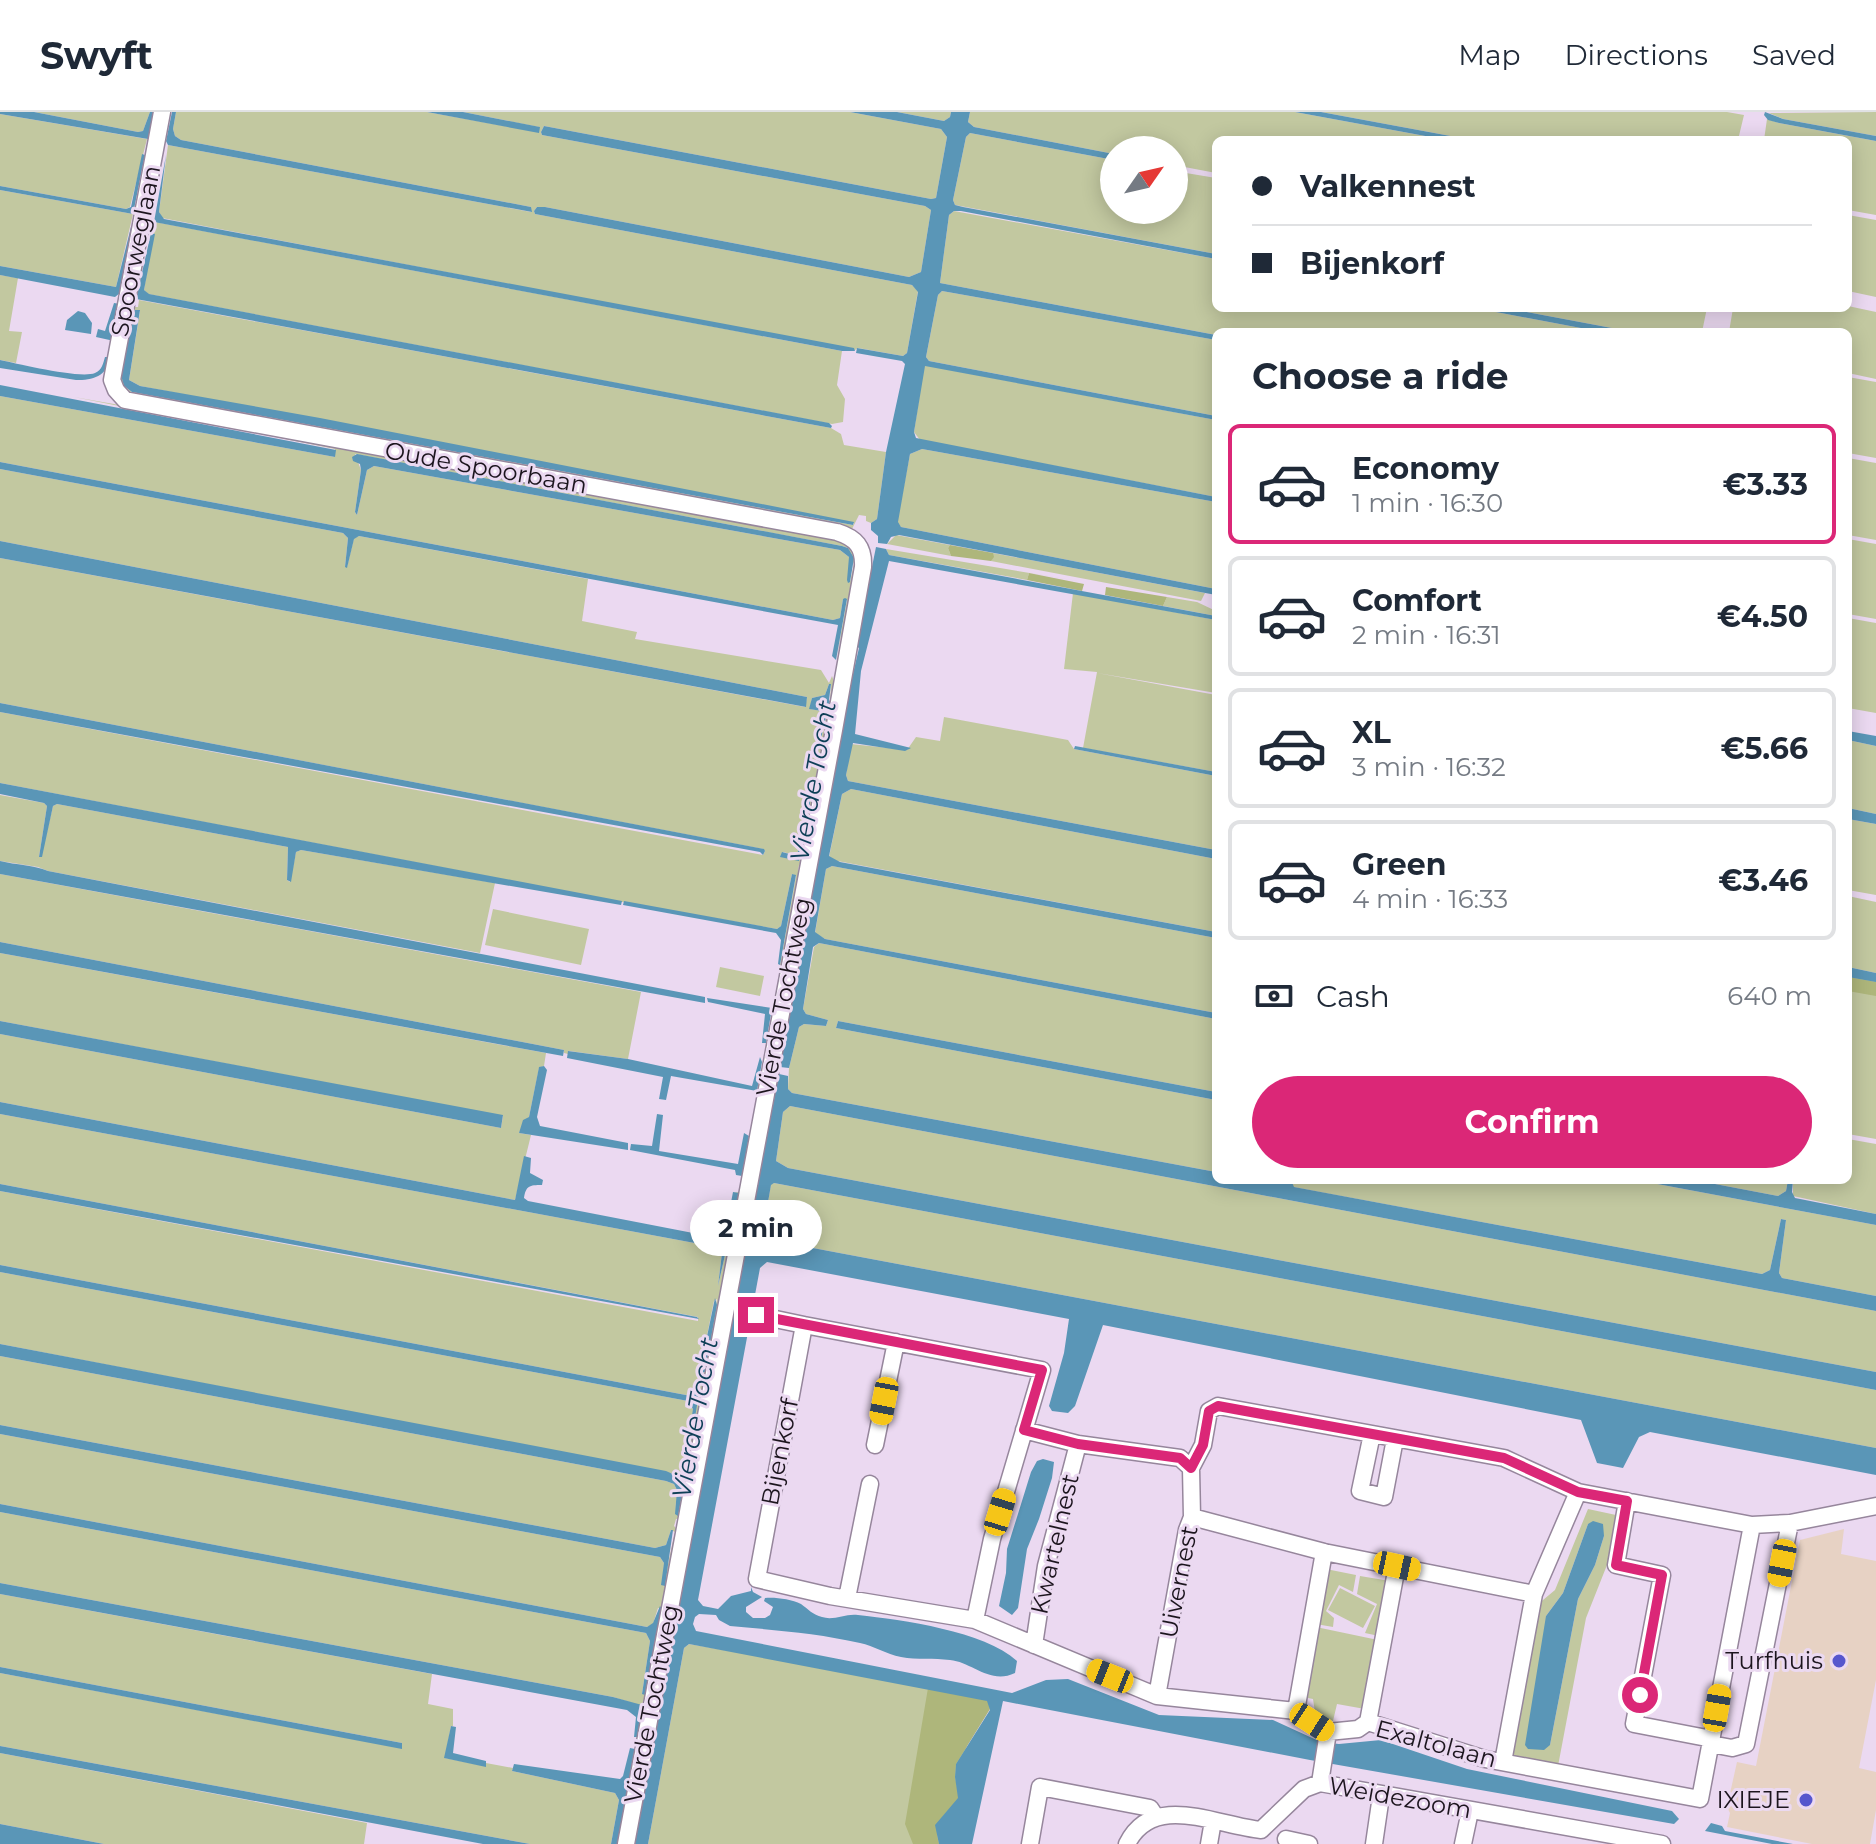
<!DOCTYPE html>
<meta charset="utf-8">
<style>
:root{--surface:#fff;--page:#f6f6f7;--text:#1f2937;--muted:#747a83;--line:#e0e1e3;--accent:#db2777}
body{margin:0;font-family:Montserrat,sans-serif;background:var(--page);color:var(--text);height:100vh;display:flex;flex-direction:column;font-size:30px;white-space:nowrap}
*{box-sizing:border-box;margin:0}
p{font-size:26px;color:var(--muted)}
.icon{flex:none;width:44px;height:44px;fill:none;stroke:currentColor;stroke-width:2;stroke-linecap:round;stroke-linejoin:round}
.map{position:relative;flex:1;overflow:hidden}
.side{position:absolute;left:1212px;top:216px;width:640px;height:856px;display:flex;flex-direction:column;background:var(--surface);border-radius:12px;box-shadow:0 4px 20px #0003}
.side>*{flex:none}
.guide{position:absolute;left:1212px;top:24px;width:640px;height:176px;border-radius:12px;box-shadow:0 4px 20px #0003;display:grid;align-content:center;height:176px;padding:0 40px;background:var(--surface)}
.needle{width:52px;rotate:56deg}
.buttons{position:absolute;left:1100px;top:24px;display:grid;gap:16px}
.buttons a{display:grid;place-items:center;width:88px;height:88px;border-radius:50%;background:var(--surface);box-shadow:0 4px 20px #0003;font-size:40px}
.end{position:absolute;width:36px;height:36px;margin:-18px;border:10px solid #db2777;background:#fff;box-shadow:0 0 0 4px #fff}
.from{border-radius:50%}
.bubble{position:absolute;height:56px;border-radius:28px;background:var(--surface);box-shadow:0 4px 20px #0003;font-size:26px;font-weight:700;line-height:56px;text-align:center}
.car{position:absolute;width:24px;height:48px;margin:-24px -12px;border-radius:10px;box-shadow:0 0 6px 2px #0007;background:linear-gradient(#f5c518 24%,#345 0 40%,#f5c518 0 76%,#345 0 86%,#f5c518 0)}
.guide b{display:flex;align-items:center;gap:28px;height:76px;font-size:30px}
.guide b+b{border-top:2px solid var(--line)}
.guide i{width:20px;height:20px;background:var(--text)}
ul{padding:0;list-style:none}
li{display:flex;align-items:center;gap:24px;height:120px;margin:0 16px 12px;padding:0 24px;border:4px solid var(--line);border-radius:12px}
li div{flex:1}
li b{display:block;font-size:30px}
li em{font-style:normal;font-weight:700}
li.on{border-color:var(--accent)}
li>.icon{width:72px;height:72px;stroke-width:1.5}
h2{padding:0 40px;font-size:36px;line-height:96px}
.pay{display:flex;align-items:center;gap:20px;height:88px;padding:0 40px;font-size:30px}
.pay p{margin-inline-start:auto}
.primary-button{display:flex;gap:16px;margin-top:auto;padding:16px 40px}
.primary-button a{flex:1;height:92px;border-radius:48px;background:var(--accent);color:#fff;font-size:32px;font-weight:700;line-height:92px;text-align:center}
header{display:flex;align-items:center;gap:48px;box-sizing:border-box;height:112px;padding:0 40px;background:var(--surface);border-bottom:2px solid var(--line)}
header strong{font-size:38px}
nav{display:flex;gap:44px;margin-inline-start:auto;font-size:28px}
.map>svg:first-child{display:block}
</style>
<header>
<strong>Swyft</strong>
<nav><a>Map</a><a>Directions</a><a>Saved</a></nav>
</header>
<div class="map">
<svg width="1876" height="1732" viewBox="0 0 1876 1732">
<rect width="100%" height="100%" fill="#ebd9f1"/>
<path fill="#e7d2c4" d="M1844,1417l-3,25 35,7v119l-17,88 17,4v38l-6,34h-58l-85,-17 3,-14 -3,-6 10,-45 19,4 44,-226z"/>
<path fill="#c2c8a0" fill-rule="evenodd" d="M34,0h116l-7,19 -5,1z
M176,0h251l111,20 1,-5 -76,-15h387l91,17 6,8 -11,61 -5,1 -387,-73 -3,6 1,3 383,71 6,4 -10,62 -12,5 -364,-70h-8l-3,4 1,3 377,71 6,6 -11,62 -4,3 -45,-8 -3,2 -693,-132 -3,-6 9,-67 363,67v-5l-350,-67 -6,-4 -2,-7z
M897,0h54l-1,5 -6,4z
M970,0h325l152,28h-231v33l-42,-8v-15h-60v4l-140,-27 -6,-5z
M1321,0h406l17,3 -6,25h-266z
M1876,0v24l-93,-17 -14,-6z
M0,2l147,25 -17,68 -4,2 -126,-23z
M1767,7l12,4 97,18v74l-28,-5v-70h-84z
M970,21l144,27v50h60v-39l42,7v76l-261,-49 -2,-5 13,-63z
M0,78l133,24 -17,73 -116,-21z
M954,99l262,48v49h259l127,24h-386v3l-276,-52 9,-68z
M1848,103l28,5v77l-28,-6z
M155,110l687,129 -5,34 8,14 -2,23 -11,2 -684,-130 -4,-4z
M0,163l18,3 -9,53 13,1 -6,31 -16,-3z
M942,179l274,49v76l-287,-55 -3,-4 12,-62z
M139,188l692,128 10,6 3,11 42,7 -9,67 -6,4 -5,-2v-5l-7,-1 -8,16 -702,-128 -25,-13 -4,-11 12,-72h6zM135,198l5,1 -11,69 11,6 714,137 -1,2 -721,-133 -8,-6z
M1848,194l28,6v67l-28,-6v-41h-119l4,-24z
M1505,196h202l-5,24h-69z
M924,253l292,55v77l-296,-57 -6,-8z
M1848,265l28,5v76l-28,-5z
M0,284l335,61v-8l-261,-52 188,33c13,7 26,11 41,8l542,102 12,16 -9,75 -7,5 -5,24 11,-60 -4,-1 -3,19 -7,2 -833,-158zM355,342l487,92 6,2 6,16 -4,18 -1,-25 -9,-7 -466,-84 -7,4 -10,45 -2,-3 6,-42z
M922,337l294,53v87l-315,-62 -4,-5 13,-68z
M1848,346l28,5v77l-28,-5z
M0,357l343,64 5,5 -3,29h2l7,-29 5,-2 229,43 -6,42 55,11 -2,7 186,31 8,13 3,-7 5,14 -2,10h-2l-1,4 -2,-2 1,-17 -2,-1 -4,11 -13,3 -2,11 12,2 -5,44 10,-42 6,3c-2,11 -3,24 -7,34 -6,16 -13,13 -6,31l-14,79 -7,5 -1,6 3,13 -14,78 -7,3 16,-89 -4,-2 -11,52 -4,3 -155,-27 -622,-119v-71l763,143 2,-4 -2,-2 -763,-146v-145l805,149 2,-10 -807,-156zM813,669l-14,79 -18,-4 2,-4 14,4z
M896,423l54,10 -2,3 3,8 -64,-12z
M1848,427l28,5v75l-28,-5z
M886,437l198,33 -55,-9 -2,7 -138,-25z
M993,441l212,40 -4,8 -210,-40z
M1073,481l143,27v73l-119,-20 119,22v77l-133,-24 14,-76 -33,-3z
M1167,485l30,5 19,9v5l-53,-10z
M1848,506l28,5v90l-28,-5z
M944,605l124,23 6,9 142,27v74l-368,-69 -2,-6 5,-31 56,6 9,-13 24,4z
M1848,628l28,6v68l-28,-6z
M851,677l365,70v73l-384,-72 -3,-3 13,-63z
M0,683l44,8 3,3 -8,51h2l12,-51 4,-2 231,43 -1,33 3,2 6,-30 5,-2 194,33 -15,70 -432,-82 -10,-4 -38,-6z
M1848,707l28,5v71l-28,-5z
M832,754l384,72v75l-391,-74 -10,-6 11,-64z
M0,762l641,118 -13,67 -59,-8 -1,3 -4,-1v-3l-564,-108z
M1848,784l28,6v71l-28,-6z
M493,797l96,20 -8,36 -96,-20z
M819,831l397,76v73l-378,-71 -2,7 380,72v72l-424,-79 -4,-4 1,-21 10,-41 5,-3 22,2 2,-6 -22,-6 -3,-5 11,-62z
M0,841l546,100 -2,13 -5,2 -10,49 -10,16 12,2 -16,65 -515,-98v-68l501,94 2,-12 -503,-95z
M720,855l44,9 -4,20 -44,-9z
M1848,861l28,5v161l-28,-5z
M790,994l1086,205v61l-1088,-204 -12,-7 7,-49z
M0,1002l716,133 6,6 -4,33 21,-93 -6,-1h7l-20,104 3,8 -15,69 -5,10 2,4 -12,71 -4,4 -2,9 4,7 -9,40 -6,1 -2,7 3,3 -25,163 -7,4 -2,7 3,2 -3,32 -6,2 7,-31 -2,-2 -29,-9 -613,-114v-71l646,121 4,8 -8,53 4,-2 16,-83 -4,-1 -5,16 -6,3 -647,-123v-70l660,123 4,6 -1,24 12,-55 -4,-2 -5,15 -11,3 -655,-123v-69l666,125 8,3 3,6 -2,24 4,-39 -679,-131v-72l688,129 5,8 -7,51 9,-66 -4,2 -691,-131v-74l698,130v-4l-698,-133zM717,1187l-12,73 -2,1 -3,-3 14,-69z
M1848,1027l28,5v70l-83,-18v-16h55z
M1291,1068h345l240,45v71l-94,-18 -3,-5 7,-53 -5,-1 -11,51 -8,4 -469,-87z
M1694,1068h94l-2,11 -8,5z
M774,1071l1102,207v58l-1111,-209 -3,-3 9,-52z
M1588,1397l28,6 -9,50 -21,53 -28,148 -49,-10 28,-151 18,-15zM1588,1412l16,12 -9,29 -17,34 -28,146 -4,-129 17,-23z
M1326,1457l30,6 -3,17 -14,-7 -13,26 8,7 -1,9 -17,-3z
M1360,1464l30,5 -11,55 -14,-3 12,-29 -20,-10z
M1340,1476l35,18 -12,22 -35,-18z
M0,1482l432,80 -4,30 25,5v17h-2l-6,32 40,8 1,-3 27,5 -1,3 103,22 4,7 -8,44h-81l-530,-98v-73l401,75 1,-5 -402,-76z
M1316,1515l62,13 -13,69 -28,-5 -4,17 -13,-3 -5,-6 -2,-13 -10,-2z
M689,1532l287,50 -27,150h-301l36,-196z
M0,1641l367,70 -3,21h-260l-104,-20z"/>
<path fill="#aeb67b" d="M950,433l43,8 1,4 -3,4 -40,-5 -3,-8z
M1029,461l55,11 -2,7 -55,-11z
M1106,475l61,10 -4,9 -58,-11z
M1848,865l28,5v14l-28,-5z
M928,1576l53,10 7,3 2,8 -34,55 -1,13 4,21c-12,16 -27,22 -20,46h-26l-8,-20z"/>
<path fill="#5a96b7" d="M0,0h34l104,20 5,-1 7,-19h4l-6,27 -148,-25z
M172,0h4l-3,17 2,7 6,4 350,67 1,5 -364,-67 -2,-4z
M427,0h36l77,15 -1,6z
M850,0h47l47,9 6,-4 1,-5h19l-2,10 6,5 140,27v6l-144,-27 -4,4 -13,63 2,5 8,2 253,47v5l-255,-48h-7l-5,4 -9,68 276,52v5l-274,-49 -4,4 -12,62 3,4 287,55v4l-291,-54 -11,66 2,6 300,59v5l-294,-53 -12,5 -12,68 3,5 315,62v6l-317,-60 -8,2 -4,7 -9,-1v-7l-7,-6v-7l6,-4 9,-67 19,-88 -3,-3 -46,-8 1,-5 46,8 4,-3 11,-61 -6,-7 -377,-71 -1,-3 3,-4h8l364,70 12,-5 10,-62 -6,-4 -383,-71 -1,-3 3,-6 387,73 5,-1 11,-61 -6,-8z
M1295,0h26l151,28h-25z
M1765,0l18,7 93,17v5l-97,-18 -11,-3 -4,-5z
M142,42l3,1 -12,59 -133,-24v-4l126,23 5,-2z
M166,43l-7,57 5,7 690,129 1,3h-13l-688,-129z
M131,115l2,1 -13,65 -5,4 -115,-22v-9l116,21z
M151,121l4,1 -11,56 5,4 680,129 3,3 -1,2 -695,-129z
M114,191l6,1 -6,37 -18,-4 2,-8 7,2z
M1475,196h30l128,24h-31z
M134,198h6l-11,70 11,6 180,32 534,104 -1,3 -721,-133 -8,-6 -3,-11z
M78,199l7,2 7,10 -1,11 -26,-4 2,-10z
M105,245h3c1,19 -15,23 -32,23l-76,-12v-8c19,4 80,19 95,13 7,-3 8,-9 10,-16z
M0,273l336,65 -1,7 -335,-61z
M357,342l485,92 6,2 6,10 -4,24 -2,1 -1,-3 2,-23 -9,-7 -466,-84 -7,4 -10,45 -2,-3 6,-42 -1,-6 -7,-3 -1,-4z
M0,350l833,158 7,-2 3,-19 2,-1 2,1 -11,61 -4,-4 6,-31 -479,-89 -5,3 -7,29 -2,-1 3,-29 -5,-5 -343,-64z
M0,429l807,156 -1,10 -806,-149z
M876,435l10,2 3,6 327,61v4l-327,-59 -28,110 -6,63 56,14 -6,3 -52,-8 -7,32 2,6 368,69v9l-365,-70 -9,5 -13,62 11,6 376,70v6l-384,-72 -6,3 -11,63 10,7 391,74v6l-397,-76 -6,4 -10,62 3,5 22,6 -2,6 -22,-2 -5,3 -10,41 -9,-1 62,-351 -15,-3 -10,42 5,-44 -13,-2 3,-11 13,-3 4,-11h2l-2,16 3,4 16,-9 11,-47 -3,-2z
M0,591l764,146 1,2 -2,4 -3,-3 -760,-140z
M1848,619l28,5v10l-28,-6z
M1075,634l141,26v4l-142,-27z
M812,669l2,1 -15,79 -19,-4 2,-5 15,4z
M0,671l622,118 -1,4 -320,-55 -5,2 -5,30 -4,-2 1,-33 -231,-43 -4,2 -11,51h-3l8,-51 -3,-3 -44,-9z
M1848,696l28,6v10l-28,-5z
M0,749c16,4 34,4 48,10l657,126v6l-705,-129z
M792,762l4,1 -16,90 -2,-1 3,-24 -5,-7 -153,-28 1,-4 153,28 4,-3z
M0,830l564,108 -1,6 -563,-103z
M1848,855l28,6v9l-28,-5z
M707,886l65,10 -6,35h-4l3,-29 -57,-12z
M0,909l503,94 -2,13 -501,-94z
M838,909l378,71v8l-380,-72z
M568,939l60,8 124,27 8,-29 2,5 -5,29 -86,-15 -5,24 -7,-1 4,-22 -96,-19z
M544,954l3,4 -10,47 3,9 88,17v7l-109,-17 4,-13 6,-3 10,-50z
M779,962l9,2v13l4,4 424,79v8h42l22,4 11,-4 3,7 468,87 8,-4 11,-51 5,1 -7,53 3,5 94,18v15l-1086,-205 -7,6 -7,49 12,7 1088,204v18l-1102,-207 -3,2 -9,51 3,3 1111,209v27l-226,-43 -11,5 -16,31 -26,-5 -16,-43 -478,-95 -28,81 -7,7 -16,-2 -3,-5 15,-53 5,-34 -302,-57 -7,6 -62,332 5,6 15,3 13,-13 20,-5v-4l2,5 9,5 -16,10v5l7,6h12l5,-3 3,-8 -9,-6 1,-3c10,-1 26,1 36,6 7,5 12,11 21,13 12,4 24,-4 36,-2 45,5 126,16 159,46l-2,12c-25,12 -43,-11 -65,-13 -16,-2 -33,0 -49,-3 -15,-3 -27,-11 -41,-14 -43,-10 -87,-13 -130,-17l-11,-6 -3,-5 -17,-1 -4,3 -2,7 3,7 316,62 34,-13 22,-1 91,36 114,5 48,22 18,2 42,-4 86,29 205,42 7,8 -5,5 -364,-64 -307,-59 -31,143h-33l-4,-19 23,-27 -3,-21 1,-13 34,-54 -3,-9 -298,-57 -5,4 -36,196h-13l98,-535z
M0,990l515,98 9,-44 7,2 -1,15 13,7 -1,5c-13,0 -16,1 -18,13l4,3 196,38 9,-47 6,1 -21,93 4,-33 -6,-6 -716,-133z
M657,1002l6,1 -4,36 79,13 6,-31 5,3 -7,40 -6,-1 -1,-5 -105,-20 1,-6 21,2z
M1636,1068h58l84,16 8,-5 2,-11h5l-1,12 3,6 81,16v11z
M0,1072l697,133 2,2 -699,-128z
M0,1153l691,131 9,-9 -12,73h-3l8,-51 -5,-8 -688,-129z
M715,1186l2,7 -12,67 -4,1 -1,-3z
M0,1232l666,127 9,4 7,-2 3,5 -7,38 -3,-2 2,-24 -3,-6 -8,-3 -666,-125z
M0,1313l655,123 11,-3 5,-15h2l-8,56 -4,-1 3,-22 -4,-6 -660,-123z
M1043,1347l11,3 -2,16 -13,41 -12,30 -9,59 -6,7 -13,-9 7,-33 1,-24 24,-77 6,-11z
M0,1392l647,123 6,-4 7,-17 2,3 -16,83 -1,3 -3,-1 8,-53 -4,-8 -646,-121z
M1593,1409l10,3 1,12 -9,29 -17,34 -28,146 -6,5 -16,-1 -3,-4 21,-129 17,-23 25,-69z
M0,1471l613,114 29,8 2,3 -6,29h-4l2,-20 -9,-7 -627,-116z
M0,1555l402,76v6l-402,-76z
M451,1614l5,1 -3,26 33,8v6l-42,-9z
M0,1634l530,98h-47l-483,-91z
M630,1636l5,1 -1,11 -15,84h-8l8,-44 -4,-7 -103,-22 2,-7 106,15 3,-3z
M1711,1711l11,3 3,5 68,13h-21l-67,-13z
M0,1712l104,20h-104z"/>
<g fill="none" stroke-linecap="round" stroke-linejoin="round">
<defs>
<path id="minor" d="M162,0l-50,268 4,10 9,10 712,132c19,6 27,15 26,35l-29,163 -208,1114
M756,1203l48,10
M1024,1318l54,14 102,14 11,10
M1372,1322l-12,57 24,6 11,-58
M875,1333l21,-103
M1627,1389l-11,64 46,10 -28,149 78,15
M1192,1405l132,35 210,42 44,-102 174,33 38,-2 86,-17
M847,1486l23,-114
M975,1508l17,-81 50,-169 -238,-45 -47,254 73,17 145,24 182,76 139,15 32,21 30,-3 10,-7 117,37 215,40 52,-274
M1034,1533l12,-79 32,-122
M1157,1584l30,-166 5,-13 -1,-49 12,-23 6,-34 9,-5 286,52 74,34
M1296,1599l28,-159
M1368,1610l29,-156
M1711,1632l21,4 14,-4 44,-221
M1503,1650l31,-168
M1320,1671l8,-51
M1286,1727l23,5
M1030,1732l10,-57 110,21 6,9
M1127,1732c26,-53 90,-18 134,-14l43,-41 16,-6 342,61
M1209,1732l4,-23
M1374,1732l7,-48
M1463,1732l7,-33"/>
</defs>
<use href="#minor" stroke="#96869c" stroke-width="19"/>
<use href="#minor" stroke="#fff" stroke-width="16"/>
</g>
<g fill="none" stroke-linecap="round" stroke-linejoin="round">
<path stroke="#db2777" stroke-width="10" d="M756,1203l286,55 -18,60 54,14 102,14 11,10 12,-23 6,-34 9,-5 286,52 74,34 49,9 -11,64 46,10 -22,120"/>
</g>
<g fill="#5656cd" stroke="#ebd9f1" stroke-width="3">
<circle cx="1839" cy="1549" r="8"/>
<circle cx="1806" cy="1688" r="8"/>
</g>
<g text-anchor="middle" stroke-width="6" stroke-linejoin="round" paint-order="stroke">
<g font-size="24" fill="#1c151e" stroke="#ebd9f1">
<text transform="translate(136 139) rotate(-79)" y="8">Spoorweglaan</text>
<text transform="translate(486 356) rotate(10)" y="8">Oude Spoorbaan</text>
<text transform="translate(784 885) rotate(-79)" y="8">Vierde Tochtweg</text>
<text transform="translate(780 1340) rotate(-79)" y="8">Bijenkorf</text>
<text transform="translate(1055 1432) rotate(-77)" y="8">Kwartelnest</text>
<text transform="translate(1179 1470) rotate(-79)" y="8">Uivernest</text>
<text transform="translate(652 1592) rotate(-79)" y="8">Vierde Tochtweg</text>
<text transform="translate(1436 1632) rotate(15)" y="8">Exaltolaan</text>
<text transform="translate(1400 1686) rotate(10)" y="8">Weidezoom</text>
</g>
<g font-size="24" fill="#1c151e" stroke="#ebd9f1" text-anchor="end">
<text x="1823" y="1557">Turfhuis</text>
<text x="1790" y="1696">IXIEJE</text>
</g>
<g font-size="26" font-style="italic" fill="#0d3f57" stroke="#ebd9f1">
<text transform="translate(813 669) rotate(-80)" y="9">Vierde Tocht</text>
<text transform="translate(695 1306) rotate(-80)" y="9">Vierde Tocht</text>
</g>
</g>
</svg>
<div class="buttons">
<a><svg class="needle" viewBox="-14 -14 28 28"><path d="M0-13l5 13h-10z" fill="#e53935"/><path d="M0 13l5-13h-10z" fill="#747a83"/></svg></a>
</div>
<i class="end from" style="left:1640px;top:1583px"></i>
<i class="end" style="left:756px;top:1203px"></i>
<div class="bubble" style="left:690px;top:1088px;width:132px">2 min</div>
<i class="car" style="left:884px;top:1289px;rotate:191deg"></i>
<i class="car" style="left:1000px;top:1400px;rotate:17deg"></i>
<i class="car" style="left:1782px;top:1451px;rotate:191deg"></i>
<i class="car" style="left:1397px;top:1454px;rotate:102deg"></i>
<i class="car" style="left:1110px;top:1564px;rotate:292deg"></i>
<i class="car" style="left:1717px;top:1596px;rotate:10deg"></i>
<i class="car" style="left:1312px;top:1610px;rotate:123deg"></i>
<div class="guide">
<b><i class="from"></i>Valkennest</b>
<b><i></i>Bijenkorf</b>
</div>
<section class="side">
<h2>Choose a ride</h2>
<ul>
<li class="on"><svg class="icon" aria-label="car" viewBox="0 0 24 24"><path d="M5 17H2v-5l4-1 3-4h7l3 4 3 1v5h-3M9 17h6M6 11h13"/><circle cx="7" cy="17" r="2"/><circle cx="17" cy="17" r="2"/></svg><div><b>Economy</b><p>1 min · 16:30</p></div><em>€3.33</em></li>
<li><svg class="icon" aria-label="car" viewBox="0 0 24 24"><path d="M5 17H2v-5l4-1 3-4h7l3 4 3 1v5h-3M9 17h6M6 11h13"/><circle cx="7" cy="17" r="2"/><circle cx="17" cy="17" r="2"/></svg><div><b>Comfort</b><p>2 min · 16:31</p></div><em>€4.50</em></li>
<li><svg class="icon" aria-label="car" viewBox="0 0 24 24"><path d="M5 17H2v-5l4-1 3-4h7l3 4 3 1v5h-3M9 17h6M6 11h13"/><circle cx="7" cy="17" r="2"/><circle cx="17" cy="17" r="2"/></svg><div><b>XL</b><p>3 min · 16:32</p></div><em>€5.66</em></li>
<li><svg class="icon" aria-label="car" viewBox="0 0 24 24"><path d="M5 17H2v-5l4-1 3-4h7l3 4 3 1v5h-3M9 17h6M6 11h13"/><circle cx="7" cy="17" r="2"/><circle cx="17" cy="17" r="2"/></svg><div><b>Green</b><p>4 min · 16:33</p></div><em>€3.46</em></li>
</ul>
<div class="pay"><svg class="icon" aria-label="cash" viewBox="0 0 24 24"><path d="M3 7h18v10H3z"/><circle cx="12" cy="12" r="2"/></svg>Cash<p>640 m</p></div>
<div class="primary-button"><a>Confirm</a></div>
</section>
</div>
